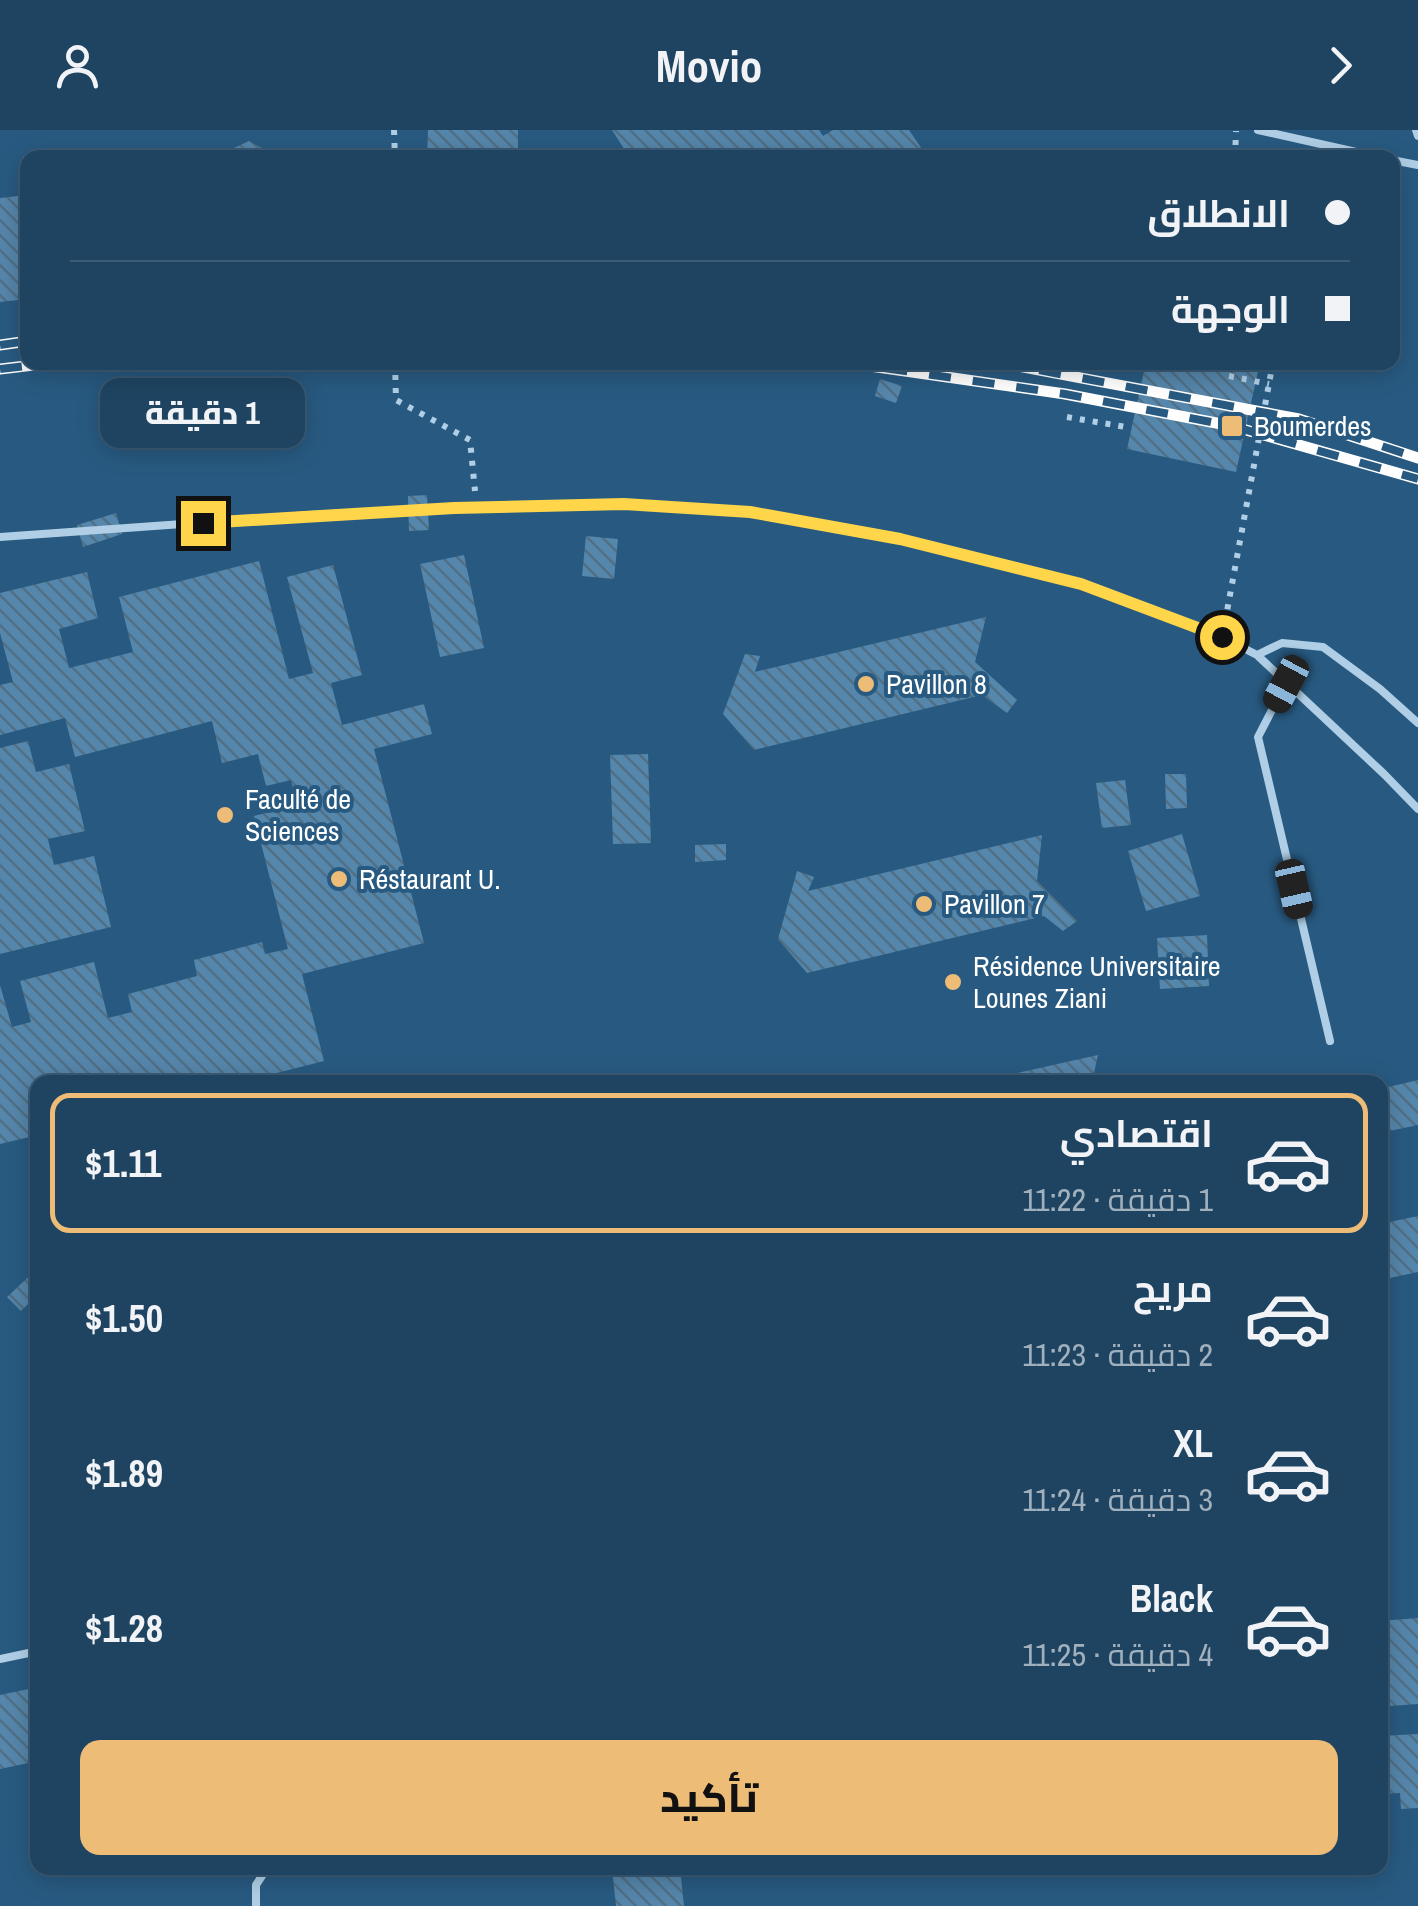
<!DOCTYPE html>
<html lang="ar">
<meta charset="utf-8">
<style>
:root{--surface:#1e4461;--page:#264b67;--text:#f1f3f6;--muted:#a1b0bd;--line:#3c5c76;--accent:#edbc77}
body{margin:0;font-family:"Archivo Narrow",Cairo,sans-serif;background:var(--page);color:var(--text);direction:rtl;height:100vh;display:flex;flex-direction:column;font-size:38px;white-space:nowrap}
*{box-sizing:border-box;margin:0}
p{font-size:32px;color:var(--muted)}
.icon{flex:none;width:55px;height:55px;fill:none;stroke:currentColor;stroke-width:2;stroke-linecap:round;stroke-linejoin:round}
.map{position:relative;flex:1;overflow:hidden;direction:ltr}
.side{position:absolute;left:30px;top:945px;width:1358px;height:800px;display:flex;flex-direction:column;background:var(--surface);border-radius:20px;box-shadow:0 5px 25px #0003,0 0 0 2px var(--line);direction:rtl}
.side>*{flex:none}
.guide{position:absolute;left:20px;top:20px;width:1380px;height:220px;border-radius:20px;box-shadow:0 5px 25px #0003,0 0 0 2px var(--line);direction:rtl;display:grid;align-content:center;height:220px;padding:0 50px;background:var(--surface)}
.end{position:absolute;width:45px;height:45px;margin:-22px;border:12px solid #ffd54a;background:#111;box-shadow:0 0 0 5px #111}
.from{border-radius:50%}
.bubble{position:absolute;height:70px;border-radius:20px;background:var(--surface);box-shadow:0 5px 25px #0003,0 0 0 2px var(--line);font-size:32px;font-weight:800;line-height:70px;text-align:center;direction:rtl}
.car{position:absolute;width:30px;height:60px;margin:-30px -15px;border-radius:12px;box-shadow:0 0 8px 2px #0007;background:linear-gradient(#222 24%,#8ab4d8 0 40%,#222 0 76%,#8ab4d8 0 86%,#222 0)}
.guide b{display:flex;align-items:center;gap:35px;height:95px;font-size:38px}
.guide b+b{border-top:2px solid var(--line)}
.guide i{width:25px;height:25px;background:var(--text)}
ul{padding:18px 0 0;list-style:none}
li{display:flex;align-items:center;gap:30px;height:140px;margin:0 20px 15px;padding:0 30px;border:5px solid transparent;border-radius:20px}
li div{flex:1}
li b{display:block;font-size:38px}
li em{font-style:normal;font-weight:800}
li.current{border-color:var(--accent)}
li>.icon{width:90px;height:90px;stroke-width:1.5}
.cta{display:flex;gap:20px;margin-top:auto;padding:20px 50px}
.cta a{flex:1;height:115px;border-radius:20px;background:var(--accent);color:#111;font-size:40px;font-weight:800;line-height:115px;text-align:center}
header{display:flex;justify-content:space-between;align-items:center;height:130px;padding:0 50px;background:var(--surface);font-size:45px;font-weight:800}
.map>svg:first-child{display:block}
</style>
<header><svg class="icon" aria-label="forward" viewBox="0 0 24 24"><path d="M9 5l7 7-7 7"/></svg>Movio<svg class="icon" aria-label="person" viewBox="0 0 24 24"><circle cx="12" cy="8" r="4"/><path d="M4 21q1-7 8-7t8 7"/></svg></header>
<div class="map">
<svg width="1418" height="1776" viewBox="0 0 1418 1776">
<defs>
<pattern id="building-back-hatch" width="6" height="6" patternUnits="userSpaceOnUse" patternTransform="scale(2.5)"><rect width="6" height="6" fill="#5586ab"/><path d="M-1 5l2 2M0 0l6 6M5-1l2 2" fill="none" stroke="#516f85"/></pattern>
</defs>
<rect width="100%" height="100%" fill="#285a81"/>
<path fill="url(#building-back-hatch)" d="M428,0h90v28h-91z
M612,0h207l4,6 10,-6h76l19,28h-298z
M249,11l30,17h-58v-4z
M343,18l28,9v1h-52z
M28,65v104l-28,3v-104z
M1146,232h114l-24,110 -109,-23z
M880,249l22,7 -6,17 -21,-7z
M427,365l2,35 -20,1 -1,-35z
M116,383l6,21 -39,13 -6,-22z
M586,406l32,3 -4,40 -32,-3z
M464,425l20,93 -44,9 -20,-93z
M259,431l30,118 24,-6 -26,-96 46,-12 29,110 -31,8 11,42 82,-21 8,30 -58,15 50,194 -122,31 22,87 -83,21h-203v53l-38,9v-159l12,42 19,-5 -11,-41 74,-19 14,56 24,-6 -4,-18 69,-18 -3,-16 68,-18 3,12 23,-5 -34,-133 43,-11 -6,-25 -25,6 -8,-32 -36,9 -10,-42 -137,36 -10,-39 -65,17v-50l13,-3 -13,-49v-40l87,-21 11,46 -39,11 10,39 64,-16 -14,-55z
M986,487l-11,45 42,38 -10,13 -25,-18 -228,55 -31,-36 22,-60 15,2 -5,16z
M28,611l8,31 33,-8 16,67 -37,8 6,26 40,-9 17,71 -111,27v-206z
M648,624l3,89 -38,1 -3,-89z
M1165,644h21l1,34 -21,1z
M1125,650l6,45 -29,3 -6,-45z
M1182,704l18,62 -54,15 -18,-60z
M1042,705l-5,46 40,40 -14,10 -19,-15 -237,57 -29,-34 19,-68 17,6 -6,14z
M726,714v16l-31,2v-17z
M1207,805l2,51 -49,3 -3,-51z
M1098,925l-6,27h-111v-1z
M1418,950v45l-38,8v-44z
M1418,1086v56l-38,8v-56z
M38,1138v26l-17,17 -14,-14z
M1418,1488v86l-28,2 -4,-20 -6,1v-66z
M38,1557v74l-38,8v-74z
M1418,1604v74l-17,1 -1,-16 -20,1v-58z
M612,1738h68l4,38h-68z"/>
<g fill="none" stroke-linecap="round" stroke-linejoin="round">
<path stroke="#b0cfe6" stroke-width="6" stroke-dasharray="5 8" stroke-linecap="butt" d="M394,0l1,28
M1235,28l1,-27
M395,232l1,38 74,40 5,51
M1229,246l40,8
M1067,287l59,10
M1225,492l48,-260"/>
<path stroke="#b0cfe6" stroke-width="8" d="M1258,0l125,28
M1416,0l2,6
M1392,30l26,5
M0,407l309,-22 144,-7 170,-4 127,8 149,27 182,45 141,53 35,18 127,119 34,35
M1257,525l25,-12 41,4 57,42 38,34
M1286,553l-28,54 72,304
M0,1529l38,-8
M256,1776v-21l11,-17"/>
<defs>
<path id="rail" d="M0,215l28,-4
M842,232l223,32 167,32 186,53
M996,232l303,57 119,39
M0,239l59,-7"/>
</defs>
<use href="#rail" stroke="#fff" stroke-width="11"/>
<use href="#rail" stroke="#285a81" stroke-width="8" stroke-dasharray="22" stroke-linecap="butt"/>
</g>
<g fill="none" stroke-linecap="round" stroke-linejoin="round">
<path stroke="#ffd54a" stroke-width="12" d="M203,393l251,-15 170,-4 126,8 150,27 181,45 141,53"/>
</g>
<g fill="#edbc77" stroke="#285a81" stroke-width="4">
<rect x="1220" y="284" width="24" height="24" rx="5"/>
<circle cx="866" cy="554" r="10"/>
<circle cx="225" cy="685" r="10"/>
<circle cx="339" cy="749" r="10"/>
<circle cx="924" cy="774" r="10"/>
<circle cx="953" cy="852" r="10"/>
</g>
<g text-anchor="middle" stroke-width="8" stroke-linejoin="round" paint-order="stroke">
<g font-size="28" fill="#fff" stroke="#285a81" text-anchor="start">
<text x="1254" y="306">Boumerdes</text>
<text x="886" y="564">Pavillon 8</text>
<text x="245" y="679">Faculté de<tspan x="245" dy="32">Sciences</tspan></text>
<text x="359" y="759">Réstaurant U.</text>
<text x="944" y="784">Pavillon 7</text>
<text x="973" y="846">Résidence Universitaire<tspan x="973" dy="32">Lounes Ziani</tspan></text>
</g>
</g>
</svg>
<i class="end from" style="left:1222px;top:507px"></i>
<i class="end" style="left:203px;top:393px"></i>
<div class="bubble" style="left:100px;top:248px;width:205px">1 دقيقة</div>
<i class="car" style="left:1286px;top:554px;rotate:208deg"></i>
<i class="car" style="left:1294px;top:759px;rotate:167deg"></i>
<div class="guide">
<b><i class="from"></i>الانطلاق</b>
<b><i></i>الوجهة</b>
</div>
<section class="side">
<ul>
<li class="current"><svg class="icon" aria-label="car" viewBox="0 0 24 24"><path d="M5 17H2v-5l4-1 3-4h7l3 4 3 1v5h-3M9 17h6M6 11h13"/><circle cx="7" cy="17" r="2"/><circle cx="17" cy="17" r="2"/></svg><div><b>اقتصادي</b><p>1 دقيقة · 11:22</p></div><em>$1.11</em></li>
<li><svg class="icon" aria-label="car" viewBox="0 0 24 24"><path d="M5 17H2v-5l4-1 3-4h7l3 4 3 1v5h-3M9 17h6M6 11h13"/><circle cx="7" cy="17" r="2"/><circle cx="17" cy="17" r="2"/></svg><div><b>مريح</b><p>2 دقيقة · 11:23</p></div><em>$1.50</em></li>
<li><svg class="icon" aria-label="car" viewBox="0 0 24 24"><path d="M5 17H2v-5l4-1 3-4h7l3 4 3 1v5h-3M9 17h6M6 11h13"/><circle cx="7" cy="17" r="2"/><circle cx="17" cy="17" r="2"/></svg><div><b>XL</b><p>3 دقيقة · 11:24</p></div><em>$1.89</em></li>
<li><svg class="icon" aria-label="car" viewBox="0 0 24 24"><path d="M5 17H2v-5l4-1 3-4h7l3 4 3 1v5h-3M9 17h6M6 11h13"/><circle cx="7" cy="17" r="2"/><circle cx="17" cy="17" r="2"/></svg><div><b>Black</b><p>4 دقيقة · 11:25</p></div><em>$1.28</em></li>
</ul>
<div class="cta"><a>تأكيد</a></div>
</section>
</div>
